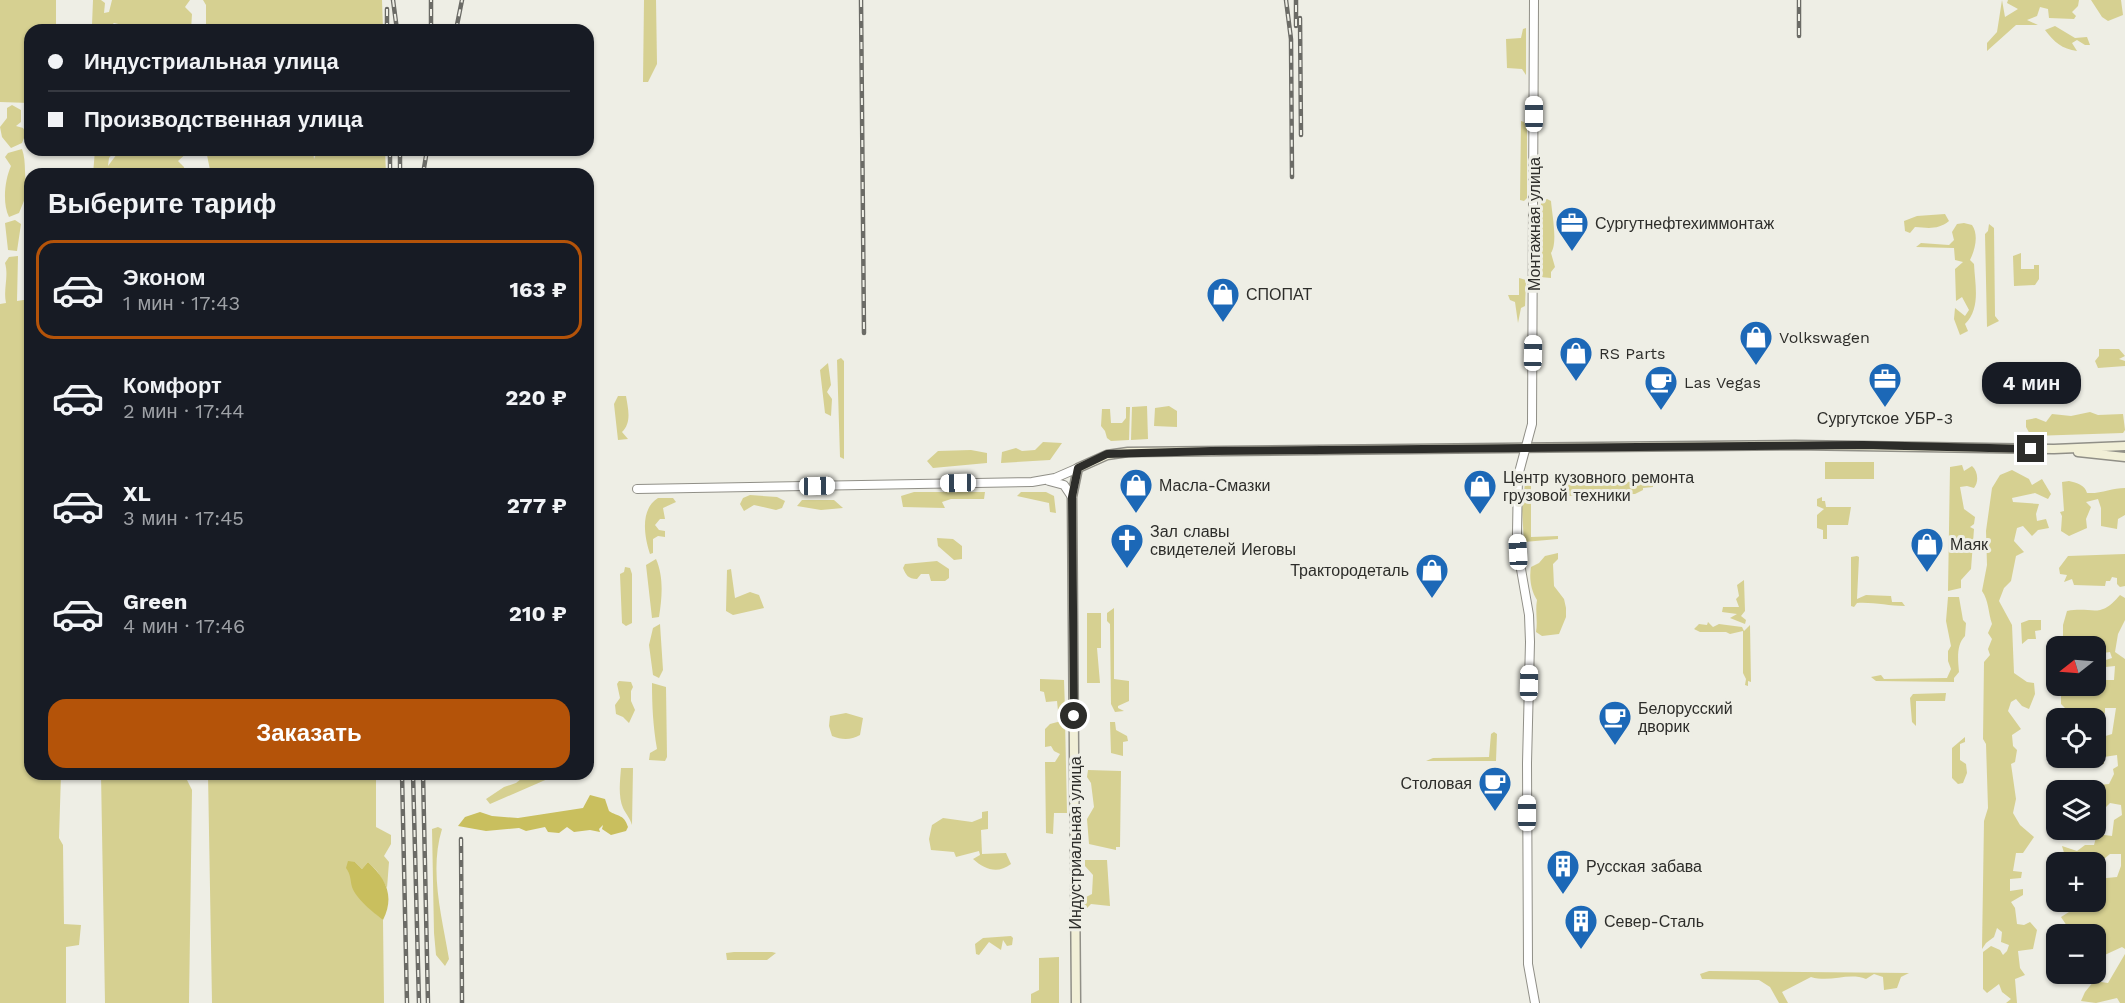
<!DOCTYPE html>
<html lang="ru">
<meta charset="utf-8">
<style>
:root{--surface:#171b24;--page:#242831;--text:#f1f3f6;--muted:#9ea1a6;--line:#363941;--accent:#b45309}
body{margin:0;font-family:"Work Sans",sans-serif;background:var(--page);color:var(--text);height:100vh;display:flex;flex-direction:column;font-size:22px;white-space:nowrap}
*{box-sizing:border-box;margin:0}
p{font-size:20px;color:var(--muted)}
.icon{flex:none;width:33px;height:33px;fill:none;stroke:currentColor;stroke-width:2;stroke-linecap:round;stroke-linejoin:round}
.map{position:relative;flex:1;overflow:hidden}
.details{position:absolute;left:24px;top:168px;width:570px;height:612px;display:flex;flex-direction:column;background:var(--surface);border-radius:18px;box-shadow:0 2px 4px #0004}
.details>*{flex:none}
.hud{position:absolute;left:24px;top:24px;width:570px;height:132px;border-radius:18px;box-shadow:0 2px 4px #0004;display:grid;align-content:center;height:132px;padding:0 24px;background:var(--surface)}
.needle{width:39px;rotate:253deg}
.buttons{position:absolute;left:2046px;top:636px;display:grid;gap:12px}
.buttons a{display:grid;place-items:center;width:60px;height:60px;border-radius:12px;background:var(--surface);box-shadow:0 2px 4px #0004;font-size:30px}
.end{position:absolute;width:27px;height:27px;margin:-14px;border:8px solid #2d2d2a;background:#fff;box-shadow:0 0 0 3px #fff}
.from{border-radius:50%}
.bubble{position:absolute;height:42px;border-radius:18px;background:var(--surface);box-shadow:0 2px 4px #0004;font-size:20px;font-weight:700;line-height:42px;text-align:center}
.car{position:absolute;width:18px;height:36px;margin:-18px -9px;border-radius:8px;box-shadow:0 0 4px 2px #0007;background:linear-gradient(#fff 24%,#345 0 40%,#fff 0 76%,#345 0 86%,#fff 0)}
.hud b{display:flex;align-items:center;gap:21px;height:57px;font-size:22px}
.hud b+b{border-top:2px solid var(--line)}
.hud i{width:15px;height:15px;background:var(--text)}
ul{padding:0;list-style:none}
li{display:flex;align-items:center;gap:18px;height:99px;margin:0 12px 9px;padding:0 12px;border:3px solid transparent;border-radius:18px}
li div{flex:1}
li b{display:block;font-size:22px}
li em{font-style:normal;font-weight:700}
li.selected{border-color:var(--accent)}
li>.icon{width:54px;height:54px;stroke-width:1.5}
h2{padding:0 24px;font-size:27px;line-height:72px}
.action{display:flex;gap:12px;margin-top:auto;padding:12px 24px}
.action a{flex:1;height:69px;border-radius:18px;background:var(--accent);color:#fff;font-size:24px;font-weight:700;line-height:69px;text-align:center}
.map>svg:first-child{display:block}
</style>
<div class="map">
<svg width="2125" height="1003" viewBox="0 0 2125 1003">
<rect width="100%" height="100%" fill="#eeeee5"/>
<path fill="#d6d091" d="M0,0h56v30h-26v73l-30,-1z
M93,0h8l4,3 -1,10 5,-1 3,-12h78l-5,7 7,7 -1,16 -45,-2 -14,2 -5,-4 -13,-3 -9,7h-10l-3,-5z
M203,0h179l1,30h-177v-25z
M644,0h12l1,64 -9,18h-5z
M2002,0l3,17 13,-8 -11,-6 1,-3h71l-1,6 -6,6 4,4 -2,3 -25,-1 -1,-9 -8,-2 -3,9 -10,4 11,5h-22l-29,26v-8l10,-11z
M2091,0h30l2,15 -15,6 -6,-4z
M2055,26l20,12 12,-1 3,8h-5l-8,-5 -5,3 5,8c-15,-2 -23,-9 -32,-21z
M1526,28v47l-4,-6 -15,-1 -1,-29 15,-1 2,-9z
M12,105l9,5v12l-5,4 7,2 3,5 -4,10 -11,5 -9,-11 -2,-10 7,-9v-10z
M1521,121l3,1 3,7v69l-3,3 -4,-1z
M22,149c5,14 1,28 6,42l-9,22 -10,4c-7,-14 -4,-38 2,-51l-6,-9 3,-4z
M95,150h21l-7,8 -1,8 12,-16h70l-12,11 6,6 1,7h-92z
M206,150h107l1,9 4,-9h67l1,24h-17l-1,-4 -1,4h-56l-2,-3 -1,3h-89l18,-5 -27,1z
M1547,199l4,2c1,13 7,42 0,52l4,14 -4,5v6l-11,-1 1,-74z
M1945,214l4,7c-11,9 -21,7 -34,6l-5,6 -5,-2 -1,-10 13,-5z
M15,220l6,4 -4,27 -9,-1 -3,-27z
M1964,223l8,2c7,10 3,25 -2,35l4,4c1,21 7,44 -9,60l3,7 -8,4 -6,-16 1,-11 10,8 4,-6 -7,-13 -6,4 -1,-32 8,-7 -8,-2 -1,-12 -38,-1 5,-4 28,2 5,-5 -2,-8 5,-8z
M1989,224l5,4 1,88 4,5 -12,6 -2,-93 3,-3z
M2021,253v16h13v-4h5v14l-4,6 -21,1 -1,-30z
M18,256l-1,45 13,-2v475h31l-2,64 4,7 1,79 17,1 -2,20 -13,2v56h-66v-699l6,-1c-3,-14 3,-26 -1,-40l4,-6z
M1519,278l7,2 -1,26 -4,2 -3,15 -3,-21 -5,-2 -2,-5h11z
M2099,349h20l6,7 -6,3 6,2v5l-27,2 -3,-7 4,-5z
M841,358l3,3v98l-4,-2 -3,-97z
M828,363l3,22 -4,7 5,7 -1,17 -6,-3 -5,-43z
M618,396h8c2,13 6,26 -4,36l6,7 -10,1 -4,-36z
M1147,406l1,33 -17,1 1,-33z
M1169,406l8,5v16l-23,-1 1,-18z
M1126,407h4l-1,33 -18,1 -4,-3 -2,-7 -4,-5 1,-17h8l1,14h11l4,-5z
M2090,412l8,3 25,-1 2,16 -2,3 -92,3 -5,-9v-7l10,-2 10,4 6,-8 19,2z
M1043,442l19,1 -12,17 -49,3 1,-11 14,-4 6,3 13,-1z
M971,450l16,3v10l-54,5 -6,-7 11,-10z
M1825,462h49v17h-49z
M1962,465l2,6 8,-5c6,5 7,16 2,22l-7,-2 -7,1 4,22 11,8 -1,7 -4,3 4,2 -3,40 -10,11v8l-13,3 2,-124z
M2012,470l17,9 3,6 10,-6 9,15 -3,5 -13,-6 -23,5 1,4 26,2 -3,10 1,7 9,-2 3,9 -11,2 -6,6 -9,-10 -6,2 -3,13 10,11 -8,4 -5,25 -7,7 -5,13 13,24 2,48 13,9 7,1 1,11 -6,15 -7,-3 -6,-7 -5,3 -3,9 13,18 -9,6 1,11 4,4 -2,12 -4,2 5,35 -3,14 7,12 14,12 -11,16h-7l-3,18 9,1 -1,6 -11,1v12l13,-2v6l-12,7 4,6 2,16 7,1 6,-3 7,8 -4,19 -15,2 2,17 5,7 -10,4 2,24h-11l5,-4 -9,-7 -3,-8 -12,9 -4,-4v-37l8,-6 9,4 3,5 4,-4 2,-6 -8,-3 1,-10 -5,-4 -3,9 -8,6 -4,6 2,-128 4,-13 -2,-64 -3,-5 1,-77 6,-7 -2,-6 4,-10 -4,-6 4,-9c-4,-12 -3,-23 -10,-33l5,-26 -1,-34 6,-43 8,-13z
M1653,481v6l-10,1v2l-8,4 -69,2 -1,-12z
M2069,481c8,2 16,4 18,12 14,1 25,-5 38,-5v27l-7,4 -1,10 -16,-3v-18l-3,-9 -12,3 5,5 -5,12 1,9 -18,8 -8,-5 1,-15 -2,-4 4,-1 -2,-29z
M1531,482v55l27,-1v3l-34,3 -2,-32 3,-27z
M914,492h71l-1,7h-33l-9,3 3,6 -42,-1 -2,-11z
M1021,492h25l8,4 2,17 -6,-1 -1,-9 -32,-7z
M750,495l27,2 8,4 -3,7 -6,2 -22,-5 -10,6 -4,-7 3,-6z
M1822,497v4h3l1,6h25l-3,18h-21v14h-4v-9l-6,-2v-13l7,-6 -7,-3v-7z
M658,498h15l3,4 -13,6 2,11h-5l-5,6 4,5 6,1v6l-7,-1 -5,3v14l-3,1c-6,-18 -10,-45 8,-56z
M802,500h32l9,8 -22,2 -24,-4z
M937,538l16,1 9,7v13l-8,1 -16,-14z
M1558,553v6l-5,5 1,22 10,13 2,9v9l-7,17 -17,2 -6,-4c2,-11 -1,-21 1,-32 -6,-9 -8,-22 -6,-33l8,-4 6,-7z
M2125,554v32l-5,1 -3,-3v-6l-5,-1 -2,4h-4l-1,5 -31,-1 -2,-6 -8,3 3,-7 -7,-1 -1,-6 9,-12z
M1857,556l2,1 -2,42 9,-4 25,1 1,6h10l3,4c-17,0 -31,-4 -48,-3l-3,4 -3,-1v-49z
M656,559c8,18 6,39 3,58l-7,1 -6,-53z
M937,561l12,8v9l-4,3h-14l-2,-7h-8l-4,5c-9,0 -11,-4 -14,-11l2,-4z
M625,567l5,1 2,6v49l-6,3 -4,-3 -2,-49 4,-2z
M731,569l4,29 15,-6 9,3 5,13 -31,7 -7,-4 1,-41z
M1744,580l1,31 -4,5 5,4 -1,4 -15,-6 7,-4 -15,-2 1,-5h16l-3,-8 3,-3 -2,-11z
M2120,595l5,3v22l-7,14 -3,18 10,7v290l-3,-2 -26,12v-25h-35l6,-8 -6,-9 8,-5v-6l-9,-2v-2h36v-23l21,-2 4,-11v-12h-11l-10,8 -35,-6 -3,-10 15,5 8,-6h9l3,-11 15,2 2,-16 8,-5 -1,-10 -11,-2 -6,6 -3,-4 -5,2v-17h-25l3,-3 35,-3 5,-10 -1,-5 5,-3 -1,-11 -13,2v7l-45,-3v-3h37v-19l16,-5 4,-26h-11v5l-33,2 -11,-11v-18h35v-14h9l1,8h8l1,-14 -19,2v-5l16,-5 -2,-6 -14,2v-8h-33v-21l4,-14c27,-5 32,9 53,-16z
M1948,597h11l4,23 3,3 -1,13c-9,9 -7,24 -6,36l-5,6v4l-78,-1 -5,-4 10,-2 3,4 63,-1 4,-9 -3,-8v-10l3,-5 -5,-25z
M1114,608v71l15,2v20l-11,5v2l6,3 -9,1 -4,-8 -1,-80 -3,-3v-8z
M1087,613h14v35h-4l3,35h-13z
M2029,620h12v10l-6,1 1,8h-8l-6,5 -1,-21z
M1708,622l5,5 6,-3 23,3 2,4 6,-6 1,57 -3,-1v5l-3,-1 1,-6 -3,-6v-42l-13,3 -4,-2h-26l-6,-3 5,-5 8,1z
M660,624l3,46 -4,8 -6,-3 -4,-30 4,-17z
M1040,679l24,1 1,30 -7,1 -1,-10 -11,1 -2,-10 -4,-1z
M619,681l12,1 2,5 -2,4v10l4,9 -6,13 -6,-6 -7,-3 -1,-9 5,-7 -3,-14z
M652,683l14,4 1,70 -2,4 -16,-1 1,-7 7,-4c-4,-23 -5,-44 -5,-66z
M1946,693l-1,8h-29v25l-4,-4 -2,-24 3,-4z
M846,713l17,5 -3,17c-9,5 -18,5 -28,1l-3,-10 1,-10z
M1065,720l2,93h-13l-1,21 -7,-1 -1,-71h10l5,-8 -6,-3 -3,-5 -6,1v-18l5,-5z
M1110,722h5l1,8 11,6 1,5 -5,1v14l-12,-3z
M1494,732l3,2 -1,27h-70l7,-3 56,-1 2,-23z
M1965,737v5l-5,2v16l6,4 1,9 -4,10 -5,1 -6,-6v-30z
M621,768h12l-1,57c-2,-7 -6,-11 -9,-17 -5,-12 -3,-27 -2,-40z
M1088,770l33,1 -1,76h-4v3l-27,-6 -2,-25 7,-12 -3,-24 -4,-6z
M101,774h22l3,5 4,-5h54l8,16 -3,213h-84z
M208,774h168v53l15,8v9l-7,12 5,6 -2,26 -10,-17 -9,-9 -6,7 -7,-7 -3,15 16,30 15,13 1,83h-172z
M559,774l-69,30 -4,-5 18,-12 12,-4 10,-8z
M988,811v18l-7,1 1,24 24,-1 5,11c-13,10 -26,6 -38,-5l7,-4 -1,-4 -23,6 -2,-5 -23,-2 -2,-11 3,-14 11,-7 29,4 10,-4v-6z
M438,827l4,2c-13,42 0,88 7,130l-4,7 -9,-11 -2,-22 -2,-104z
M1085,860h22l3,46 -19,-2 -6,6 -1,-12 8,-4 1,-19 -8,-9z
M1011,936l2,2 -1,7 -5,1 -4,-6 -2,10 -12,-8 -10,13 -3,-1 -1,-10 8,-6z
M734,952h38l4,1 -9,7h-40l-1,-7z
M2125,954v49h-5l-3,-5 -21,5 -15,-2 4,-9 9,-11 14,2z
M1059,957v46h-28v-9l8,-4v-32z
M1709,971l200,2 -8,4 -4,11 -13,2 -1,-13 -9,-3 -8,5c-18,-7 -35,4 -55,-2l-29,15 6,11h-9l-9,-16 -11,-7 -57,-1 -2,-5z"/>
<path fill="#c9bf5e" d="M590,795l15,4 4,12c9,6 15,3 19,16l-2,4 -15,4 -9,-6 1,-4 -4,4 1,3 -10,-2 -16,2 -7,-5 -8,6 -11,-1 -3,-5 -19,4 -7,-3 -33,3 -28,-5 7,-9 15,-5 12,4 26,2 65,-10z
M348,861l7,1 7,7 6,-7c18,17 27,34 15,58 -10,-8 -27,-21 -31,-33 -2,-8 -1,-12 -6,-19z"/>
<g fill="none" stroke-linecap="round" stroke-linejoin="round">
<defs>
<path id="tertiary" d="M1534,0l-2,424 -14,52 -1,57 1,19 11,63 1,27 -3,121 1,201 7,39
M1049,481l15,4 8,12
M637,489l395,-7 23,-4 23,-10"/>
<path id="secondary" d="M2078,452l47,5
M1076,1003l-4,-506 6,-29 29,-13 21,-3 667,-7 259,4 71,-3"/>
</defs>
<use href="#tertiary" stroke="#908f87" stroke-width="10"/>
<use href="#secondary" stroke="#908f87" stroke-width="11"/>
<use href="#tertiary" stroke="#fff" stroke-width="8"/>
<use href="#secondary" stroke="#f1efd7" stroke-width="8"/>
<defs>
<path id="rail" d="M393,0l4,30
M861,0l3,333
M1286,0l5,39 1,138
M1799,0v36
M387,9v21
M1300,18l1,117
M1296,26v-26
M431,30v-30
M456,30l6,-30
M390,150v24
M400,150v24
M423,174l4,-24
M402,774l5,229
M413,774l6,229
M423,774l5,229
M461,839l1,164"/>
</defs>
<use href="#rail" stroke="#6b6b66" stroke-width="4.5"/>
<use href="#rail" stroke="#eeeee5" stroke-width="2" stroke-dasharray="7" stroke-linecap="butt"/>
</g>
<g fill="none" stroke-linecap="round" stroke-linejoin="round">
<path stroke="#2d2d2a" stroke-width="8" d="M1074,716l-2,-219 6,-29 29,-14 104,-3 652,-6 168,4"/>
</g>
<defs>
<symbol id="office-pin" viewBox="-11 -11 22 30"><path d="M0 17L-7.5 6A9.5 9.5 0 1 1 7.5 6Z" fill="#1c68b7" stroke="#eeeee5"/><path d="M-6-3h4V-5.5h4V-3h4V5H-6ZM-1-4.5V-3h2v-1.5ZM-6 0V1H6V0Z" fill="#fff"/></symbol>
<symbol id="shop-pin" viewBox="-11 -11 22 30"><path d="M0 17L-7.5 6A9.5 9.5 0 1 1 7.5 6Z" fill="#1c68b7" stroke="#eeeee5"/><path d="M-5-2.5h2.3a2.7 3.5 0 0 1 5.4 0H5L5.5 6h-11ZM-1.5-2.5h3a1.5 2.3 0 0 0-3 0Z" fill="#fff"/></symbol>
<symbol id="cafe-pin" viewBox="-11 -11 22 30"><path d="M0 17L-7.5 6A9.5 9.5 0 1 1 7.5 6Z" fill="#1c68b7" stroke="#eeeee5"/><path d="M-5.5-4.5H6V0H3Q3 3.5 0 3.5H-2.5Q-5.5 3.5-5.5 0ZM3-3.2v2h1.7v-2ZM-6 4.5H4V6H-6Z" fill="#fff"/></symbol>
<symbol id="church-pin" viewBox="-11 -11 22 30"><path d="M0 17L-7.5 6A9.5 9.5 0 1 1 7.5 6Z" fill="#1c68b7" stroke="#eeeee5"/><path d="M-1.2-6h2.4v3.5h3.3v2.4h-3.3V6h-2.4V-.1h-3.3v-2.4h3.3Z" fill="#fff"/></symbol>
<symbol id="building-pin" viewBox="-11 -11 22 30"><path d="M0 17L-7.5 6A9.5 9.5 0 1 1 7.5 6Z" fill="#1c68b7" stroke="#eeeee5"/><path d="M-4-6H4V6H1V3H-1V6H-4ZM-2.5-4.3h1.7v1.8h-1.7ZM.8-4.3h1.7v1.8H.8ZM-2.5-1h1.7V.8h-1.7ZM.8-1h1.7V.8H.8Z" fill="#fff"/></symbol>
</defs>
<g fill-rule="evenodd">
<use href="#office-pin" x="1553" y="204" width="38" height="52"/>
<use href="#shop-pin" x="1204" y="275" width="38" height="52"/>
<use href="#shop-pin" x="1737" y="318" width="38" height="52"/>
<use href="#shop-pin" x="1557" y="334" width="38" height="52"/>
<use href="#office-pin" x="1866" y="360" width="38" height="52"/>
<use href="#cafe-pin" x="1642" y="363" width="38" height="52"/>
<use href="#shop-pin" x="1117" y="466" width="38" height="52"/>
<use href="#shop-pin" x="1461" y="467" width="38" height="52"/>
<use href="#church-pin" x="1108" y="521" width="38" height="52"/>
<use href="#shop-pin" x="1908" y="525" width="38" height="52"/>
<use href="#shop-pin" x="1413" y="551" width="38" height="52"/>
<use href="#cafe-pin" x="1596" y="698" width="38" height="52"/>
<use href="#cafe-pin" x="1476" y="764" width="38" height="52"/>
<use href="#building-pin" x="1544" y="847" width="38" height="52"/>
<use href="#building-pin" x="1562" y="902" width="38" height="52"/>
</g>
<g text-anchor="middle" stroke-width="6" stroke-linejoin="round" paint-order="stroke">
<g font-size="16" fill="#2d2d2a" stroke="#eeeee5" text-anchor="start">
<text x="1595" y="229">Сургутнефтехиммонтаж</text>
<text x="1246" y="300">СПОПАТ</text>
<text x="1779" y="343">Volkswagen</text>
<text x="1599" y="359">RS Parts</text>
<text x="1684" y="388">Las Vegas</text>
<text x="1885" y="424" text-anchor="middle">Сургутское УБР-3</text>
<text x="1503" y="483">Центр кузовного ремонта<tspan x="1503" dy="18">грузовой техники</tspan></text>
<text x="1159" y="491">Масла-Смазки</text>
<text x="1150" y="537">Зал славы<tspan x="1150" dy="18">свидетелей Иеговы</tspan></text>
<text x="1950" y="550">Маяк</text>
<text x="1409" y="576" text-anchor="end">Трактородеталь</text>
<text x="1638" y="714">Белорусский<tspan x="1638" dy="18">дворик</tspan></text>
<text x="1472" y="789" text-anchor="end">Столовая</text>
<text x="1586" y="872">Русская забава</text>
<text x="1604" y="927">Север-Сталь</text>
</g>
<g font-size="16" fill="#2d2d2a" stroke="#eeeee5">
<text transform="translate(1534 224) rotate(-90)" y="6">Монтажная улица</text>
<text transform="translate(1075 843) rotate(-90)" y="6">Индустриальная улица</text>
</g>
</g>
</svg>
<div class="buttons">
<a><svg class="needle" viewBox="-14 -14 28 28"><path d="M0-13l5 13h-10z" fill="#e53935"/><path d="M0 13l5-13h-10z" fill="#9ea1a6"/></svg></a>
<a><svg class="icon" aria-label="locate" viewBox="0 0 24 24"><circle cx="12" cy="12" r="6"/><path d="M12 2v4M12 18v4M2 12h4M18 12h4"/></svg></a>
<a><svg class="icon" aria-label="layers" viewBox="0 0 24 24"><path d="M12 4l9 5-9 5-9-5zM3 14l9 5 9-5"/></svg></a>
<a>+</a>
<a>−</a>
</div>
<i class="end from" style="left:1074px;top:716px"></i>
<i class="end" style="left:2031px;top:449px"></i>
<div class="bubble" style="left:1982px;top:362px;width:99px">4 мин</div>
<i class="car" style="left:1534px;top:114px;rotate:0deg"></i>
<i class="car" style="left:1533px;top:353px;rotate:1deg"></i>
<i class="car" style="left:958px;top:483px;rotate:269deg"></i>
<i class="car" style="left:817px;top:486px;rotate:89deg"></i>
<i class="car" style="left:1518px;top:552px;rotate:357deg"></i>
<i class="car" style="left:1529px;top:683px;rotate:1deg"></i>
<i class="car" style="left:1527px;top:813px;rotate:0deg"></i>
<div class="hud">
<b><i class="from"></i>Индустриальная улица</b>
<b><i></i>Производственная улица</b>
</div>
<section class="details">
<h2>Выберите тариф</h2>
<ul>
<li class="selected"><svg class="icon" aria-label="car" viewBox="0 0 24 24"><path d="M5 17H2v-5l4-1 3-4h7l3 4 3 1v5h-3M9 17h6M6 11h13"/><circle cx="7" cy="17" r="2"/><circle cx="17" cy="17" r="2"/></svg><div><b>Эконом</b><p>1 мин · 17:43</p></div><em>163 ₽</em></li>
<li><svg class="icon" aria-label="car" viewBox="0 0 24 24"><path d="M5 17H2v-5l4-1 3-4h7l3 4 3 1v5h-3M9 17h6M6 11h13"/><circle cx="7" cy="17" r="2"/><circle cx="17" cy="17" r="2"/></svg><div><b>Комфорт</b><p>2 мин · 17:44</p></div><em>220 ₽</em></li>
<li><svg class="icon" aria-label="car" viewBox="0 0 24 24"><path d="M5 17H2v-5l4-1 3-4h7l3 4 3 1v5h-3M9 17h6M6 11h13"/><circle cx="7" cy="17" r="2"/><circle cx="17" cy="17" r="2"/></svg><div><b>XL</b><p>3 мин · 17:45</p></div><em>277 ₽</em></li>
<li><svg class="icon" aria-label="car" viewBox="0 0 24 24"><path d="M5 17H2v-5l4-1 3-4h7l3 4 3 1v5h-3M9 17h6M6 11h13"/><circle cx="7" cy="17" r="2"/><circle cx="17" cy="17" r="2"/></svg><div><b>Green</b><p>4 мин · 17:46</p></div><em>210 ₽</em></li>
</ul>
<div class="action"><a>Заказать</a></div>
</section>
</div>
